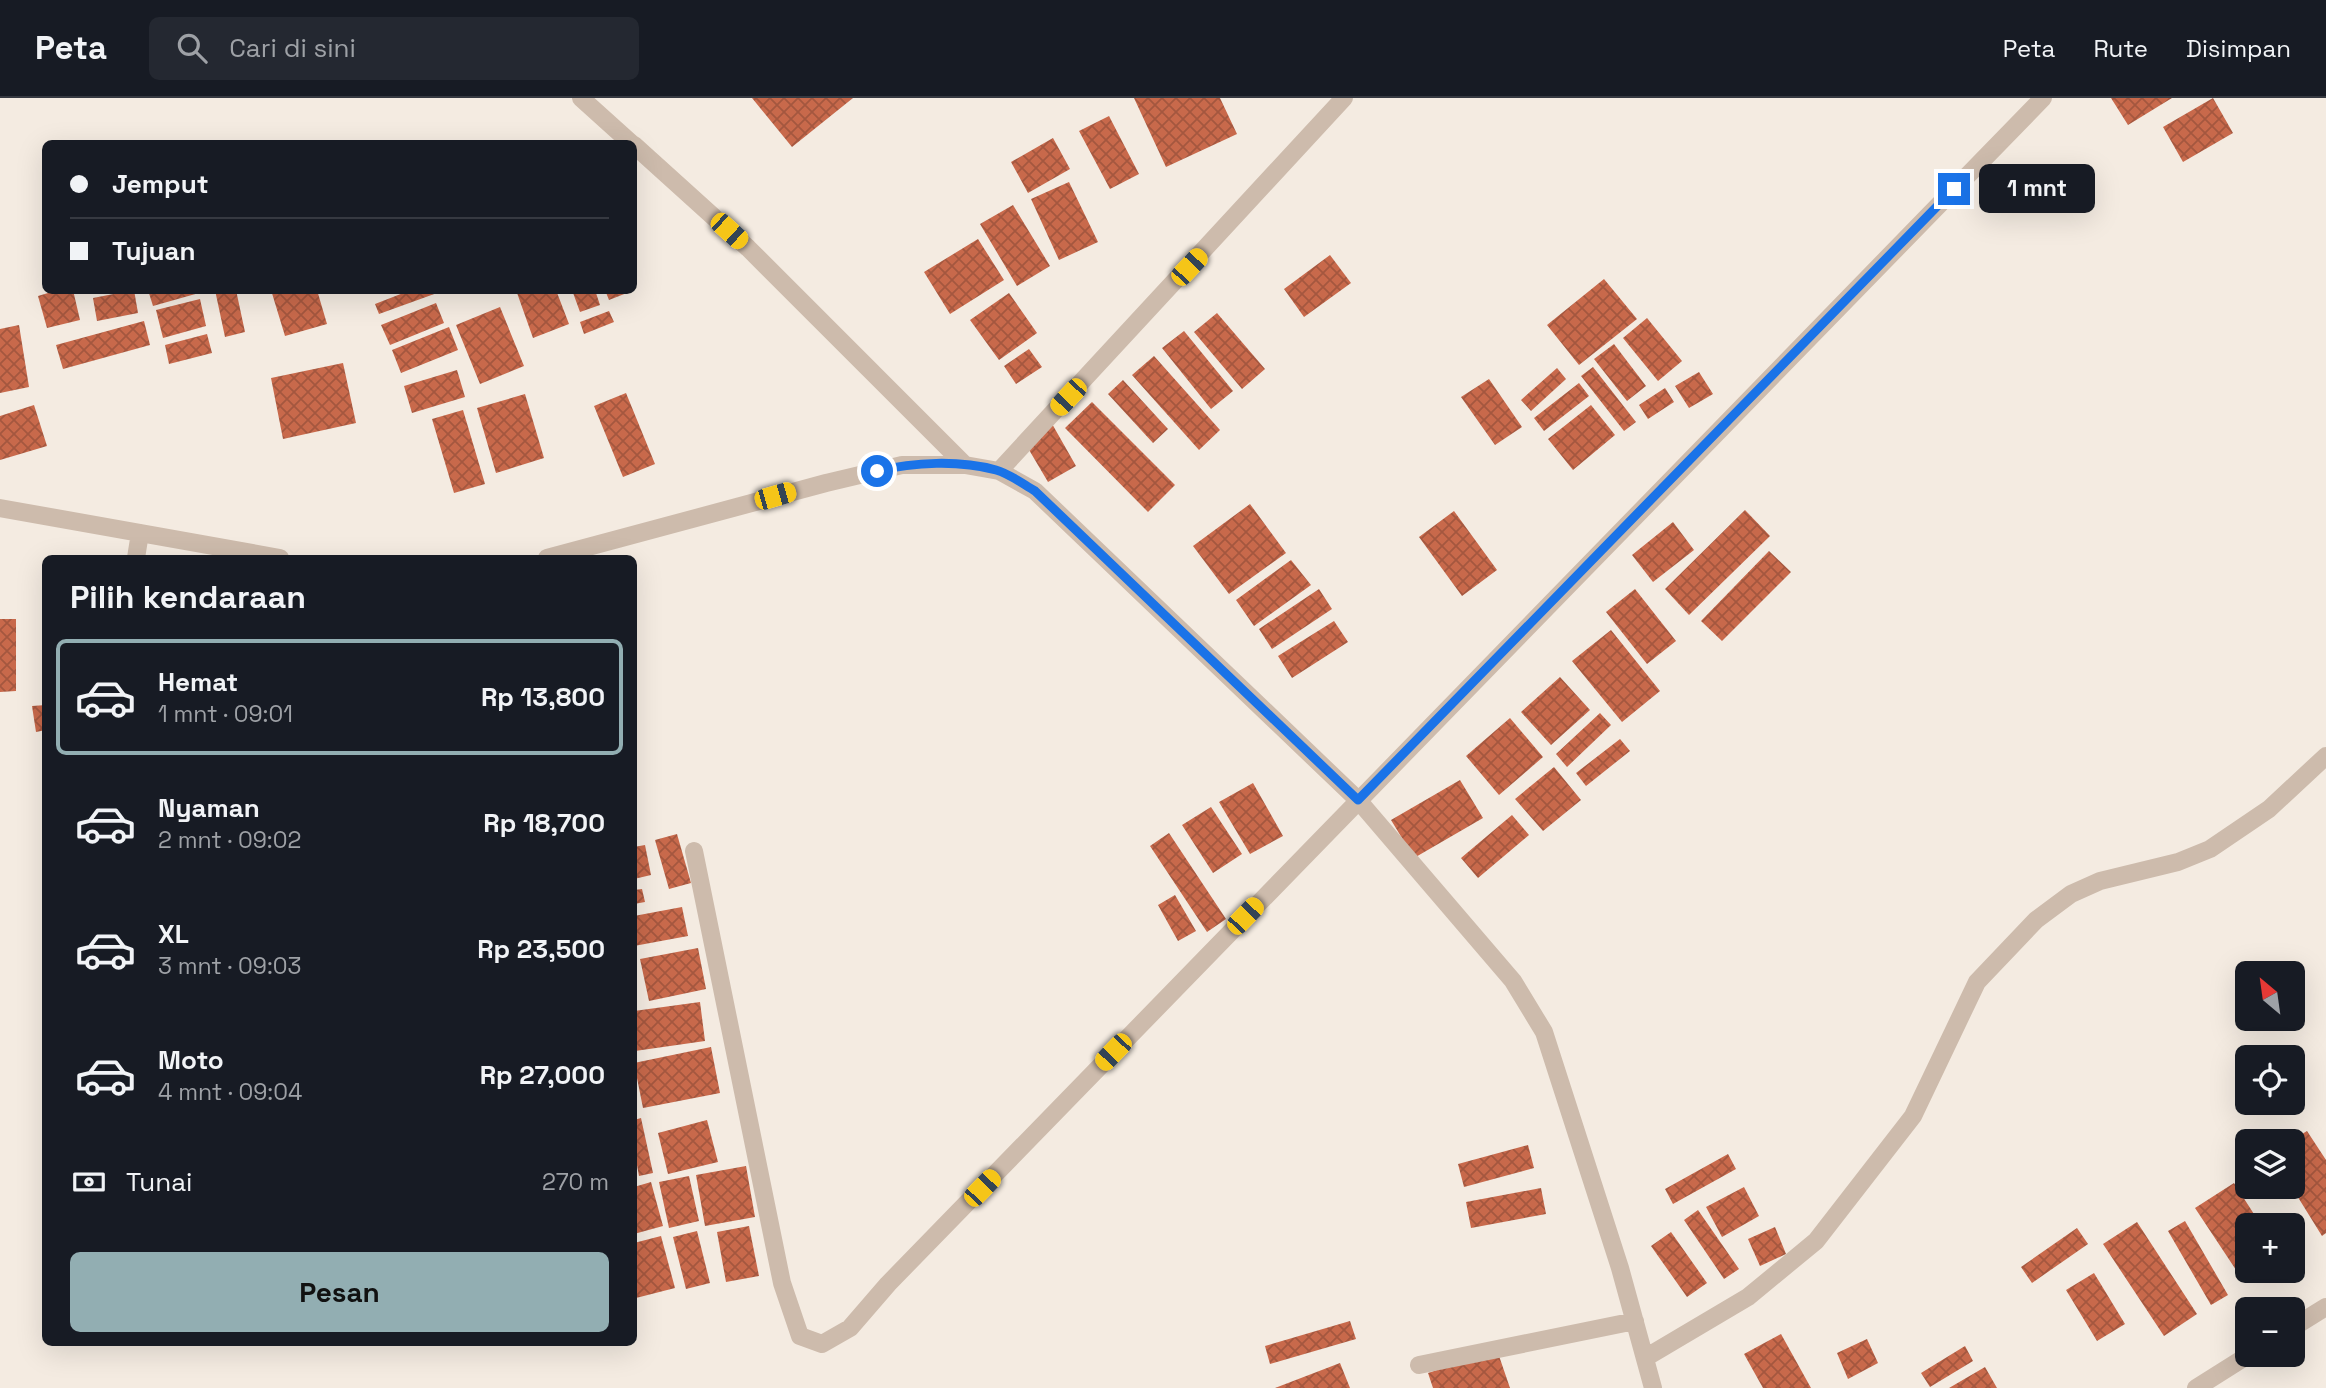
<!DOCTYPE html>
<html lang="id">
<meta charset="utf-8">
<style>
:root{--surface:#171b24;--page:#242831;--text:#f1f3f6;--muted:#9ea1a6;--line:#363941;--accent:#92aeb2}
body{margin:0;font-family:"Space Grotesk",sans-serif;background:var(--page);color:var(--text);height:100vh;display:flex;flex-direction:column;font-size:26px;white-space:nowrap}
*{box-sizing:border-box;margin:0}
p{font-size:23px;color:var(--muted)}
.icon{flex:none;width:38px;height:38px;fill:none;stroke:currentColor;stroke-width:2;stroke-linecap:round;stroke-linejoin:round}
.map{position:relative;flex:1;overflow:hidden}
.details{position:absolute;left:42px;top:457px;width:595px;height:791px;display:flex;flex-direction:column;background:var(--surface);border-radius:10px;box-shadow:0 7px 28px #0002}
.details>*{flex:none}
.banner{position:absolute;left:42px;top:42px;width:595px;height:154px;border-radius:10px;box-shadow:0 7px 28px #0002;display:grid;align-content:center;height:154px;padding:0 28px;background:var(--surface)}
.needle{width:46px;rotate:331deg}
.buttons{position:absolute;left:2235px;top:863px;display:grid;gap:14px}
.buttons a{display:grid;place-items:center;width:70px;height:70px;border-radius:10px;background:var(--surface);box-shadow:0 7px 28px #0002;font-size:35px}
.end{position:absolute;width:32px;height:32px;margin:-16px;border:9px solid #1a73e8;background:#fff;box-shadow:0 0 0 4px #fff}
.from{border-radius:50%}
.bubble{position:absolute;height:49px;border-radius:10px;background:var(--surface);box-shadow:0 7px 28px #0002;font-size:23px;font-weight:700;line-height:49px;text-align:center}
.car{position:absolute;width:21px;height:42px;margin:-21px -10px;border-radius:9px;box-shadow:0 0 5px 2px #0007;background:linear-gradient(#f5c518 24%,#345 0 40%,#f5c518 0 76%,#345 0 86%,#f5c518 0)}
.banner b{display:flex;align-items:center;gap:24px;height:66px;font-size:26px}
.banner b+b{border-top:2px solid var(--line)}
.banner i{width:18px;height:18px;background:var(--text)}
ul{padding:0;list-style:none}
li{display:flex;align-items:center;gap:21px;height:116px;margin:0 14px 10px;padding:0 14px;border:4px solid transparent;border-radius:10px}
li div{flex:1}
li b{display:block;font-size:26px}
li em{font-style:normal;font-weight:700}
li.on{border-color:var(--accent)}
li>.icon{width:63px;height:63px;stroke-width:1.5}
h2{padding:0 28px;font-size:32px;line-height:84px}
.pay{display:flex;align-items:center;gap:18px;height:77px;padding:0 28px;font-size:26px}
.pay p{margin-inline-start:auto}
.button{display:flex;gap:14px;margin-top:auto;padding:14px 28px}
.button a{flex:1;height:80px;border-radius:10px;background:var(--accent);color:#111;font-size:28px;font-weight:700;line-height:80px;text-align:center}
header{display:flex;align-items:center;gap:42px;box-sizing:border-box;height:98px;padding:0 35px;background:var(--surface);border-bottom:2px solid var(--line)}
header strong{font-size:33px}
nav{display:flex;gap:38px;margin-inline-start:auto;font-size:24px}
.search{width:490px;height:63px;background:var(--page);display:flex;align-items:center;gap:18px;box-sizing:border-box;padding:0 24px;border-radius:10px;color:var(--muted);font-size:26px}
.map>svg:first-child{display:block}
</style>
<header>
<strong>Peta</strong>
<div class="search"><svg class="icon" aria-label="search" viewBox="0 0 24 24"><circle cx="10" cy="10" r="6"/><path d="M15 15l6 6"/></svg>Cari di sini</div>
<nav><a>Peta</a><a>Rute</a><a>Disimpan</a></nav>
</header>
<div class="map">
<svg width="2326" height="1290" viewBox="0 0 2326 1290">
<defs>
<pattern id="building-cross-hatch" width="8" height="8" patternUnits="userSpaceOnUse" patternTransform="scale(1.75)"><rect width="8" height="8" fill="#c8694b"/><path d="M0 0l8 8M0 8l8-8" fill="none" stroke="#a4573f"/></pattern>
</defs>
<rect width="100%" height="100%" fill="#f4ebe1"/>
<path fill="url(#building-cross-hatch)" d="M752,0h101l-61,49z
M1134,0h86l17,36 -71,33z
M2111,0h61l-44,27z
M2213,0l20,35 -50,29 -20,-35z
M1109,18l30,58 -29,15 -31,-58z
M1053,40l17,31 -42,24 -17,-31z
M1069,84l29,60 -39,18 -28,-61z
M1013,107l37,61 -33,20 -37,-62z
M978,141l26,41 -54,34 -26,-42z
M1330,157l21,28 -47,34 -20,-28z
M1604,181l33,40 -58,46 -32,-40z
M58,192h15l7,30 -33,8 -9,-32z
M134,192l4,23 -41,8 -4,-23z
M148,192h58v1l-53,15z
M215,192h21l9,42 -20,5z
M271,192h46l10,34 -42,12z
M411,192h25l1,3 -58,21 -4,-10z
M516,192h40l13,34 -36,14z
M572,192h23l5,15 -20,7z
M605,192h27v1l-23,9z
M1009,195l28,40 -38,27 -29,-40z
M200,201l6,27 -43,12 -7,-28z
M436,205l8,20 -54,22 -9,-20z
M500,209l24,59 -44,18 -24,-59z
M609,213l5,11 -30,12 -4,-12z
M1217,215l48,56 -23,20 -48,-57z
M1647,220l35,43 -24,20 -35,-43z
M144,223l6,24 -87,24 -7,-24z
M19,227l10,62 -29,6v-64z
M449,229l9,23 -57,23 -9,-23z
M1184,233l49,60 -22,18 -49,-61z
M207,236l5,19 -43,11 -4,-19z
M1614,246l32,42 -19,15 -33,-42z
M1029,251l13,18 -26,17 -12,-18z
M1154,258l66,74 -21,20 -67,-75z
M343,265l13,60 -73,16 -12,-61z
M1593,269l43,55 -12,9 -43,-55z
M1557,270l9,11 -35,32 -10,-11z
M457,272l8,27 -53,16 -8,-27z
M1699,274l14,22 -24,14 -14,-22z
M1489,281l33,48 -27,18 -34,-48z
M1123,282l45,49 -15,14 -45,-49z
M1579,285l10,13 -45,35 -10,-13z
M1665,290l9,14 -26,17 -9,-14z
M626,295l29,71 -32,13 -29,-71z
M525,296l19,64 -48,15 -19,-65z
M1092,304l83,83 -27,27 -83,-84z
M34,307l13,41 -47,14v-44z
M1591,307l24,30 -42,35 -25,-31z
M463,312l22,74 -31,9 -22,-74z
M1051,324l25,44 -28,16 -26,-44z
M1250,406l36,49 -57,41 -36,-48z
M1745,412l25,26 -81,79 -24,-26z
M1454,413l43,59 -35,26 -43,-59z
M1673,424l21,28 -41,32 -21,-27z
M1769,453l22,21 -69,69 -21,-20z
M1291,462l20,25 -57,41 -18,-26z
M1319,491l13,20 -60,40 -13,-20z
M1635,491l41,52 -29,23 -41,-52z
M0,521h16v72l-16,1z
M1334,523l14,21 -56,36 -14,-22z
M1611,532l49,61 -38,31 -50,-61z
M1560,579l30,33 -39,35 -30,-33z
M46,607v25l-10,2 -4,-26z
M1600,615l11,12 -44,42 -11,-13z
M1510,620l33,39 -44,38 -33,-39z
M1620,641l10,12 -44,35 -10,-13z
M1554,669l27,33 -38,31 -28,-32z
M1460,682l23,38 -69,40 -23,-38z
M1253,685l30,53 -33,18 -31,-52z
M1211,709l31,47 -29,19 -31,-48z
M1512,717l17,20 -51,43 -17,-20z
M1169,735l57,86 -19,13 -57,-86z
M677,736l14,49 -22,6 -14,-49z
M645,747l6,30 -17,4v-32z
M642,791l3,13 -11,2v-14z
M1175,797l21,36 -18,10 -20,-36z
M682,809l6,29 -54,10v-30z
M698,850l8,41 -57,12 -9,-42z
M700,904l5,39 -70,10 -1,-40z
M711,949l9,46 -77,15 -9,-45z
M641,1020l12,55 -14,3 -5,-27v-29z
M707,1022l11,42 -50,12 -10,-41z
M2307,1033l19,29v73l-4,3 -31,-50h1v-46z
M1528,1047l6,23 -70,19 -6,-23z
M1728,1056l8,15 -63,35 -8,-15z
M746,1068l9,51 -50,9 -9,-51z
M689,1078l10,45 -30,7 -10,-46z
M651,1084l12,44 -29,8v-47z
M2234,1085l27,42h-14v45h8l-13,9 -47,-71z
M1744,1089l15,29 -37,21 -16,-30z
M1541,1090l5,26 -75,14 -5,-26z
M1698,1112l41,59 -15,10 -40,-59z
M2185,1123l43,74 -17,10 -43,-74z
M2137,1124l60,92 -33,22 -61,-92z
M749,1128l10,50 -33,6 -9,-50z
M1775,1129l11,27 -26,12 -12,-27z
M2077,1130l11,16 -56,39 -11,-16z
M697,1133l13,52 -24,6 -13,-52z
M1671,1134l36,51 -20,14 -36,-51z
M661,1138l14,52 -39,10 -2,-10v-45z
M2094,1175l31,51 -28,17 -31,-51z
M1350,1223l6,18 -86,25 -5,-18z
M1781,1236l30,54h-48l-19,-34z
M1867,1241l11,24 -30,16 -11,-26z
M1965,1248l8,15 -43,26 -9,-14z
M1497,1252l13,38h-77l-5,-15z
M1340,1265l10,25h-75z
M1985,1269l12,21h-48z"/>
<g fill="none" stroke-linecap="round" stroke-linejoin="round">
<path stroke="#cdbbac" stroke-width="18" d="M581,0l51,46
M634,47l114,103 217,217
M999,373l345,-373
M0,410l280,50
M136,460l4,-25
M547,460l279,-75 76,-18h63l34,6 36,20 323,309 155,181 31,51 76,236 33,120
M694,753l88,432 18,53 22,8 28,-16 38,-44 1155,-1186
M2292,1230l34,-21
M1645,1260l103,-61 68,-56 97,-125 64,-134 59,-62 35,-26 29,-13 78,-19 32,-13 59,-40 57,-53
M1419,1267l216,-44
M2196,1290l54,-34"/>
</g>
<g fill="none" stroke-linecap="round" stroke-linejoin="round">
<path stroke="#1a73e8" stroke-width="9" d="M877,373c37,-9 82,-11 119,-1 14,4 27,14 39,21l323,309 596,-611"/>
</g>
</svg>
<div class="buttons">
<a><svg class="needle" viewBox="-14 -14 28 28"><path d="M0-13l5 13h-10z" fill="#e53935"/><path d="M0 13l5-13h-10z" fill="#9ea1a6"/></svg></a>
<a><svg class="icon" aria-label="locate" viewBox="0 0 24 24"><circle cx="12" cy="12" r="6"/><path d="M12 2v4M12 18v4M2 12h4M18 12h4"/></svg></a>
<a><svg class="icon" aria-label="layers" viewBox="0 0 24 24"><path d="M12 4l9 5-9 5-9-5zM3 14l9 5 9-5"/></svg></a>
<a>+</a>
<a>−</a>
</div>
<i class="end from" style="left:877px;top:373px"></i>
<i class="end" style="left:1954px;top:91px"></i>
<div class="bubble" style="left:1979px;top:66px;width:116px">1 mnt</div>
<i class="car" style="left:729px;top:133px;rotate:132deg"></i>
<i class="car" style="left:1189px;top:169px;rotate:43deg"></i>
<i class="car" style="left:1068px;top:299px;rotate:223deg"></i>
<i class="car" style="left:775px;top:398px;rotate:74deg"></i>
<i class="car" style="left:1245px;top:818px;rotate:44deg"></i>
<i class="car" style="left:1113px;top:954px;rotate:224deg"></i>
<i class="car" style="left:982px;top:1090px;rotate:44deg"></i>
<div class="banner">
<b><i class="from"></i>Jemput</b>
<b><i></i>Tujuan</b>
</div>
<section class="details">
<h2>Pilih kendaraan</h2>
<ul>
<li class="on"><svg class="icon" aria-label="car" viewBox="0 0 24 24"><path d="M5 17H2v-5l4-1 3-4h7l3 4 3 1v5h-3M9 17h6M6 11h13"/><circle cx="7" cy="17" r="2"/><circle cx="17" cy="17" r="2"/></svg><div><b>Hemat</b><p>1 mnt · 09:01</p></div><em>Rp 13,800</em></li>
<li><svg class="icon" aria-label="car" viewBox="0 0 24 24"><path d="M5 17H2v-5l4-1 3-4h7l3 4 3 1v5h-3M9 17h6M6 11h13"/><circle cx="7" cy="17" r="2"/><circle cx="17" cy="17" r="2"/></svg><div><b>Nyaman</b><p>2 mnt · 09:02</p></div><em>Rp 18,700</em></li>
<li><svg class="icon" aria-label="car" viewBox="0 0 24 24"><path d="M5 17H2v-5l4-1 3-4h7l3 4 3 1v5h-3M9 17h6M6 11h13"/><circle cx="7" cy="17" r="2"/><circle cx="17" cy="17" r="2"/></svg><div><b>XL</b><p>3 mnt · 09:03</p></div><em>Rp 23,500</em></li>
<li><svg class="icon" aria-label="car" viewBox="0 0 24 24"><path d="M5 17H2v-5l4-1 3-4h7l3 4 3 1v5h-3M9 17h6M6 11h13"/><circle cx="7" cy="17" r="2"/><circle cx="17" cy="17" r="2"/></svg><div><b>Moto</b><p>4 mnt · 09:04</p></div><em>Rp 27,000</em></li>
</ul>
<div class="pay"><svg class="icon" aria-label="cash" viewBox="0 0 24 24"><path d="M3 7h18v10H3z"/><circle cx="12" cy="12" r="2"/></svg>Tunai<p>270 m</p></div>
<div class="button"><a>Pesan</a></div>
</section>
</div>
